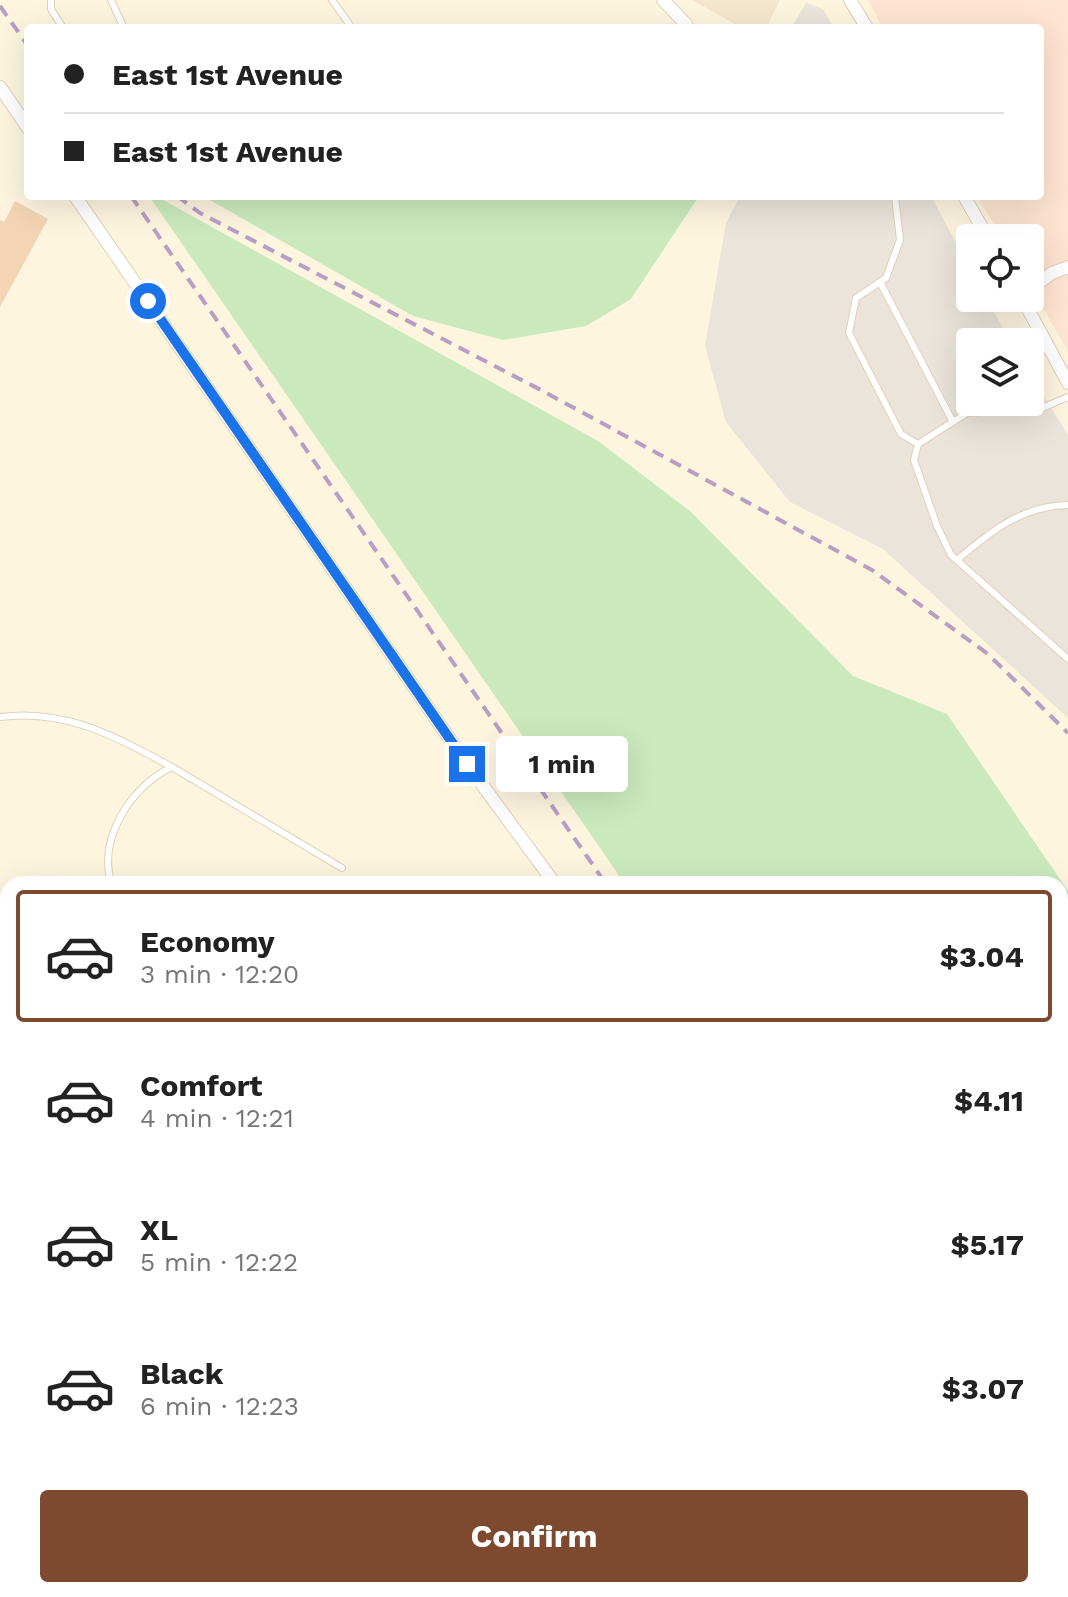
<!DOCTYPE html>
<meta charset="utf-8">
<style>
:root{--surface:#fff;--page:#f2f2f2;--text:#222;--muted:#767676;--line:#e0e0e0;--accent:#7d4a2f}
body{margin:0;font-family:"Work Sans",sans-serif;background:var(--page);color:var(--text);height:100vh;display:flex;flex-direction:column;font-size:30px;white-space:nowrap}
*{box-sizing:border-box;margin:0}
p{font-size:26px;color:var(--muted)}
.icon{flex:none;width:44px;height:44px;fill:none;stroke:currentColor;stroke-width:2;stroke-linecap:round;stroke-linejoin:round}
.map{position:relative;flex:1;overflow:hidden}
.details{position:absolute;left:0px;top:876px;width:1068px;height:722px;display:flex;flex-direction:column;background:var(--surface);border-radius:24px 24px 0 0;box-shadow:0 8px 32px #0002}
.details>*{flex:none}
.top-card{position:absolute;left:24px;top:24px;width:1020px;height:176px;border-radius:8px;box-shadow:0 8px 32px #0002;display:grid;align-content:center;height:176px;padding:0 40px;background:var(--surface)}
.controls{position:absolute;left:956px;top:224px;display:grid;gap:16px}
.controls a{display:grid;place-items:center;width:88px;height:88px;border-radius:8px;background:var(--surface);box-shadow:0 8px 32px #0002;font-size:40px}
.end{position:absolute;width:36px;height:36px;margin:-18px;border:10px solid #1a73e8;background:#fff;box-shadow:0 0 0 4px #fff}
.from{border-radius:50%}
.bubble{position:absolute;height:56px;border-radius:8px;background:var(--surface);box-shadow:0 8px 32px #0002;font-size:26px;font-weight:700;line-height:56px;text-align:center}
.top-card b{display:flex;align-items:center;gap:28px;height:76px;font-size:30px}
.top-card b+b{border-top:2px solid var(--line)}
.top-card i{width:20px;height:20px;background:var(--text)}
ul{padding:14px 0 0;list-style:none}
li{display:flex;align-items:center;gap:24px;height:132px;margin:0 16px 12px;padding:0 24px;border:4px solid transparent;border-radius:8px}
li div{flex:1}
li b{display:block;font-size:30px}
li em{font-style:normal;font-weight:700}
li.current{border-color:var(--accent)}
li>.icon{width:72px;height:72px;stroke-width:1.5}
.primary-button{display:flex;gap:16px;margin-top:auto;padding:16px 40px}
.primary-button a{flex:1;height:92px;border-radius:8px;background:var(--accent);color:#fff;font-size:32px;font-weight:700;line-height:92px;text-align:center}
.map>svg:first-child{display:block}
</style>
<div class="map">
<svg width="1068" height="1597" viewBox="0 0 1068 1597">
<rect width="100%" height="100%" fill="#fdf5de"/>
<path fill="#f4e7cd" d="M692,0h88l-14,28h-24z"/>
<path fill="#fee4d1" d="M868,0h200v351l-38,-65v-48h-28l-25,-42h63v-168h-157z"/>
<path fill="#eae4db" d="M806,3l17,6 11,19h-43z
M740,196h191l39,73v29h16l25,44h-41v60h60v-28l38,61v283l-185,-169 -93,-47 -64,-80 -21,-76 21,-123z"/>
<path fill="#caeabd" d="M149,196h7l442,245 92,70 163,165 94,38 121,177v635l-8,-12v-630h-435z
M203,196h496l-68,103 -45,27 -83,14 -90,-24z
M471,1590h460l5,7h-460z"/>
<path fill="#b3d8e6" stroke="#99c7d8" stroke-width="2" d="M0,931l8,5v252l-8,2z"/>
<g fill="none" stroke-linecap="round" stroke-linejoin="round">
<path stroke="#99c7d8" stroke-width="4" d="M1060,954l3,-1
M375,1590l6,7"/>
<path stroke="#b3d8e6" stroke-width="24" d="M0,1476l8,5
M255,1590l14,7
M99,1597l12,-7"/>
</g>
<path fill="#f3d5b5" d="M15,201l33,18 -48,88v-87l4,2z"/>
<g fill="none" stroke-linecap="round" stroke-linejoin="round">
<defs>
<path id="lane" d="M51,0v9l12,19
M111,0l13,28
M332,0l20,28
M895,196l5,44 -14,38 -30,20 -7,35 52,101 17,10
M880,282l73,140
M1068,397l-26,11 -75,5 -49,31 -4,16 23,66 14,29 117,104
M957,560c34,-29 65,-54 111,-55
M0,717c66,-9 116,20 172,50
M112,884c-16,-44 20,-99 60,-117l170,101
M0,1279l8,-15
M0,1314l8,5"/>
<path id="street" d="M663,0l23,24
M850,0l17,28
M0,87l28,41
M75,196l392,568 88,120
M964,196l24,42
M1030,289l22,-16 16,-6
M1022,298l46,85"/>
</defs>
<use href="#lane" stroke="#e1d1bb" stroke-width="8"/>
<use href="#street" stroke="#e1d1bb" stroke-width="14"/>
<use href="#lane" stroke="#fff" stroke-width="6"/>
<use href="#street" stroke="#fff" stroke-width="12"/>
<path stroke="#b89ec5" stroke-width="4" stroke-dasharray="12 8" stroke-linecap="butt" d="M0,6l28,40
M131,196l475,688
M177,196l23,17 341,177 331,180 116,84 80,79
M1060,1540l8,12"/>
</g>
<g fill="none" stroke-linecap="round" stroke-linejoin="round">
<path stroke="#1a73e8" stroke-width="10" d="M148,301l319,463"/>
</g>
</svg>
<div class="controls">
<a><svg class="icon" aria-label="locate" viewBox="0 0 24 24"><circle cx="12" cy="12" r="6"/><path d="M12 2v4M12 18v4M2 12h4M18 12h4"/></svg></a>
<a><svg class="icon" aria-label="layers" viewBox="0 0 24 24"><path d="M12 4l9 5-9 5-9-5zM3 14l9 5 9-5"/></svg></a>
</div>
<i class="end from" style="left:148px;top:301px"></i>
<i class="end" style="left:467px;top:764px"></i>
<div class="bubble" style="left:496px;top:736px;width:132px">1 min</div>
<div class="top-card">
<b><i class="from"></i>East 1st Avenue</b>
<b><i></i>East 1st Avenue</b>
</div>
<section class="details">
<ul>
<li class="current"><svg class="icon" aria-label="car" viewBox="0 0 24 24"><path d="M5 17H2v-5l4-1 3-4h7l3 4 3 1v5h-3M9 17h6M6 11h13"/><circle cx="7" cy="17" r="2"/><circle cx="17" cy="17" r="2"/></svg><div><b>Economy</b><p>3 min · 12:20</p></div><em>$3.04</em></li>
<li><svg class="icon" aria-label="car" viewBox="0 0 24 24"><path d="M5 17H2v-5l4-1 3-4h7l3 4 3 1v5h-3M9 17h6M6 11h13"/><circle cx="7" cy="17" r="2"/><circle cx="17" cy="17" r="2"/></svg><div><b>Comfort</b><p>4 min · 12:21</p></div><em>$4.11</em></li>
<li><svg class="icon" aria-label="car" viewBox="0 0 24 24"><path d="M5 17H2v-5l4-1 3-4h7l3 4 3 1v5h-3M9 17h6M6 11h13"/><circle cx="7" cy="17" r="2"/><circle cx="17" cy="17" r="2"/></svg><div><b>XL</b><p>5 min · 12:22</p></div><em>$5.17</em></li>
<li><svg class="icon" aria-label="car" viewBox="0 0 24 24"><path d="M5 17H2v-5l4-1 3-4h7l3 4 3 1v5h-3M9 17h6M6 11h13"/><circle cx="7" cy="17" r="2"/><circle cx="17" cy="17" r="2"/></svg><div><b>Black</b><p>6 min · 12:23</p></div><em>$3.07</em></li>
</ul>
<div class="primary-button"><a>Confirm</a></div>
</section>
</div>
